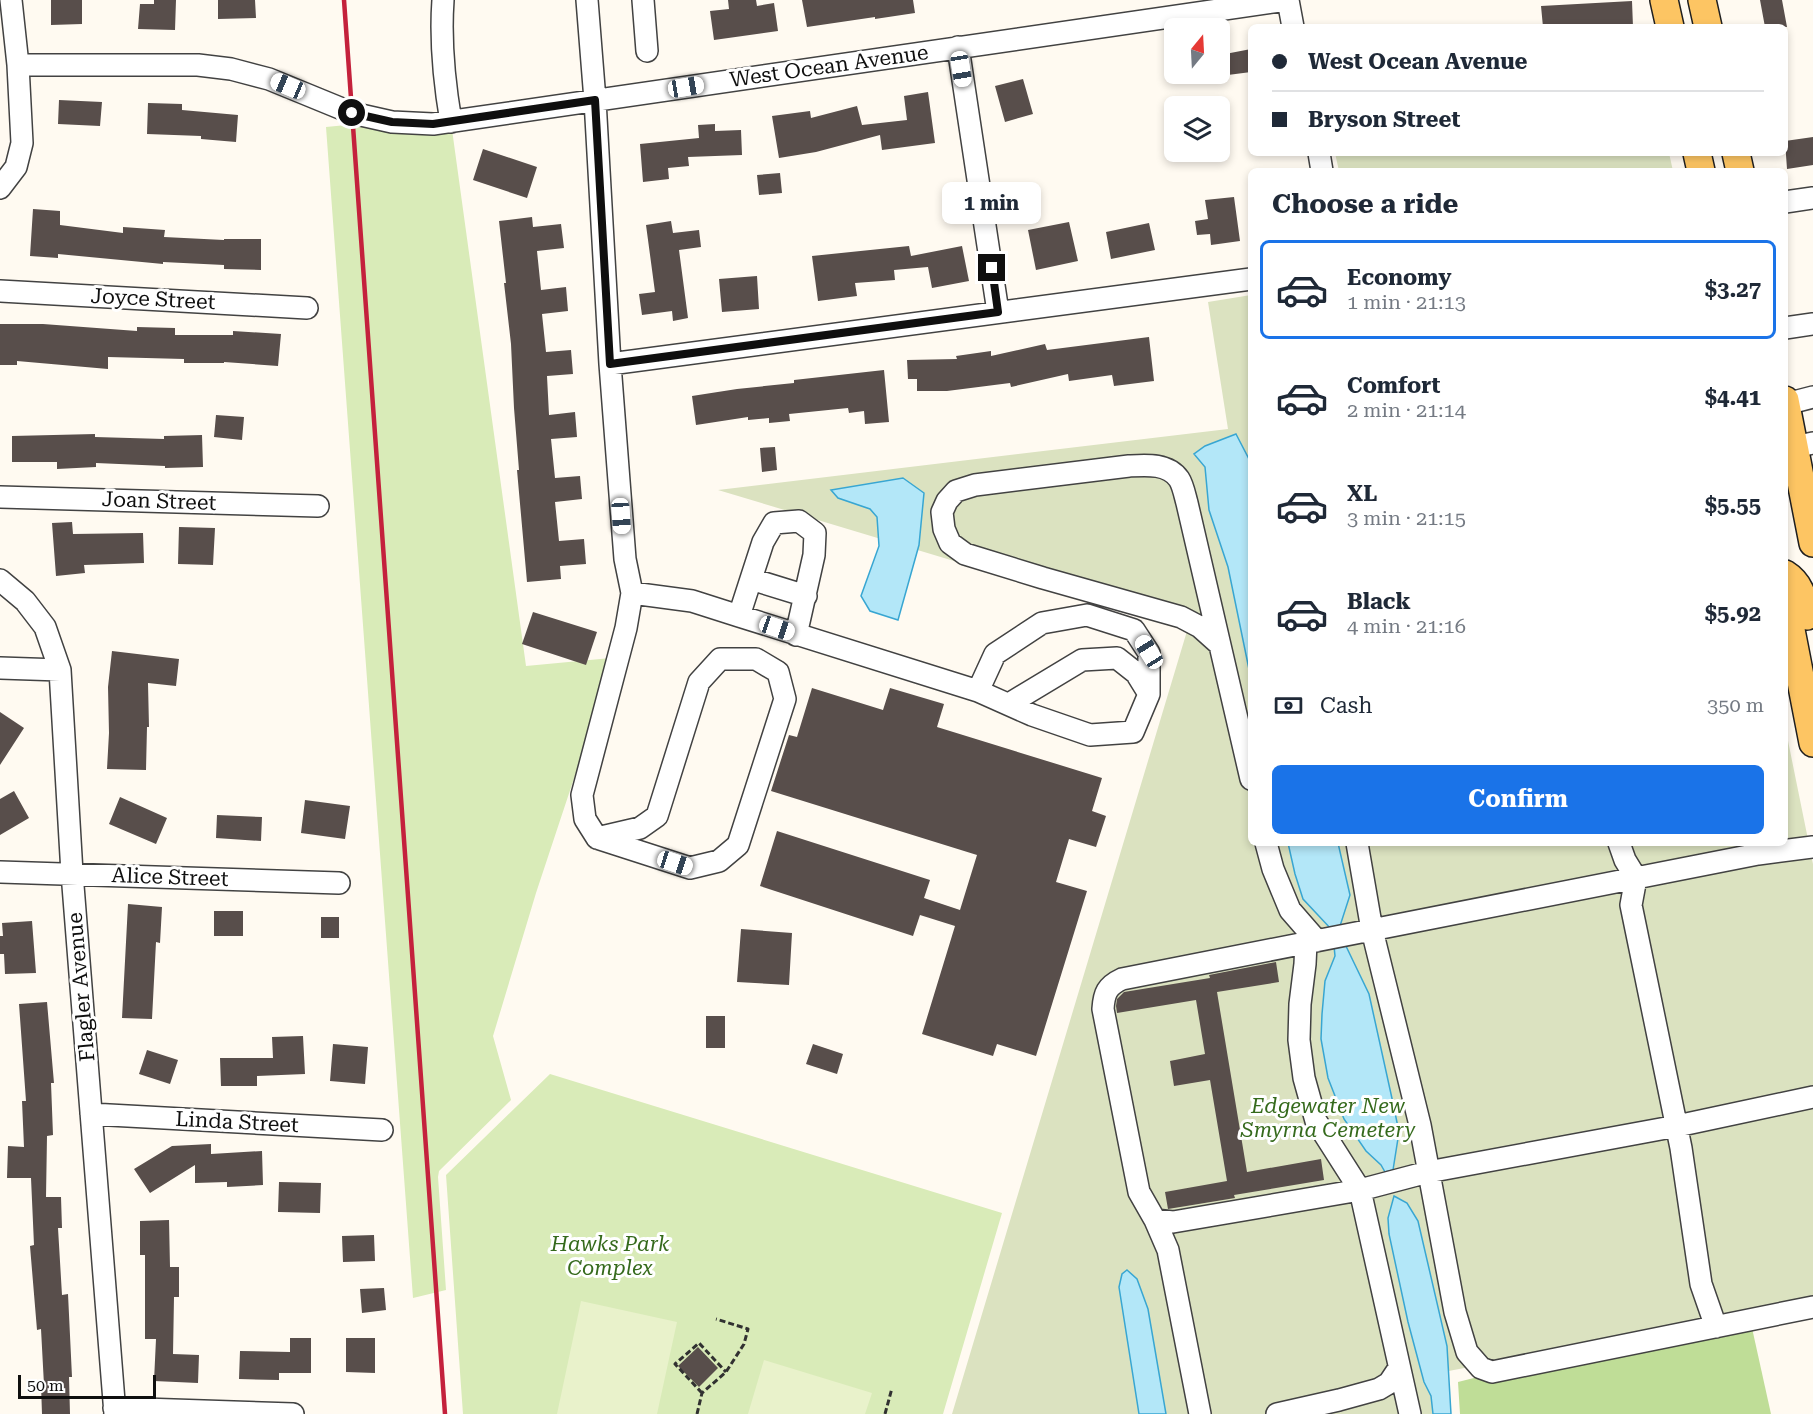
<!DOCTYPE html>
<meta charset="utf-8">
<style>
:root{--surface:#fff;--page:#f2f2f3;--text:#1f2937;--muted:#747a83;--line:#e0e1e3;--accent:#1a73e8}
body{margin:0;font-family:"Roboto Serif",serif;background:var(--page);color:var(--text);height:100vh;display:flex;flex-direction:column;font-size:22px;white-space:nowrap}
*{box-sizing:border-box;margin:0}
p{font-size:20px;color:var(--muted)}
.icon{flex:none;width:33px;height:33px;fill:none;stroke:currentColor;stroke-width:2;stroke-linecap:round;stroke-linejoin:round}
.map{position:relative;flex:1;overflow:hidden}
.sheet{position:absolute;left:1248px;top:168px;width:540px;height:678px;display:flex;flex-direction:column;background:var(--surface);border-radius:9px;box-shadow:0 3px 9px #0003}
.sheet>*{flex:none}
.hud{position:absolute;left:1248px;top:24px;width:540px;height:132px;border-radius:9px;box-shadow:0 3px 9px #0003;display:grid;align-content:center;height:132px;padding:0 24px;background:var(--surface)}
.needle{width:39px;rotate:18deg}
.fabs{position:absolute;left:1164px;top:18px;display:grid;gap:12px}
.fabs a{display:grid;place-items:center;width:66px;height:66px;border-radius:9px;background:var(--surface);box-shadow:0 3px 9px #0003;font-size:30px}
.scale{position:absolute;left:18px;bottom:15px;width:138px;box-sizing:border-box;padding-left:6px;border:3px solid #0f0f0f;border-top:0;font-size:16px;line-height:21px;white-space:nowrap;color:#0f0f0f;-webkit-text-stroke:4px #fff;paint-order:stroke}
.end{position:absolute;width:27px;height:27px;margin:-14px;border:8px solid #0f0f0f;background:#fff;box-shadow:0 0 0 3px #fff}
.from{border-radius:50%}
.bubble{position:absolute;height:42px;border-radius:9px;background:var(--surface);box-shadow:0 3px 9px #0003;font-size:20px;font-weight:700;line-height:42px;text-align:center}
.car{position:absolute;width:18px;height:36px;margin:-18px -9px;border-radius:8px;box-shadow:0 0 4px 2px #0007;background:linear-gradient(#fff 24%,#345 0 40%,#fff 0 76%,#345 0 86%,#fff 0)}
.hud b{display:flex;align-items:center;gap:21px;height:57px;font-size:22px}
.hud b+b{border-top:2px solid var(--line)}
.hud i{width:15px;height:15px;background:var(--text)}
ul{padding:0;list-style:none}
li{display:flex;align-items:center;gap:18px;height:99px;margin:0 12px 9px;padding:0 12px;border:3px solid transparent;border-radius:9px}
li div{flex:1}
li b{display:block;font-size:22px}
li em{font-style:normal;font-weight:700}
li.selected{border-color:var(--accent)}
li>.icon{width:54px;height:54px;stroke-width:1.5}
h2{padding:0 24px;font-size:27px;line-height:72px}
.pay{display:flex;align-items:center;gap:15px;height:66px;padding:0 24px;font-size:22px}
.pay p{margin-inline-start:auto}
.button{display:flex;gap:12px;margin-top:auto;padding:12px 24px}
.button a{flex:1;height:69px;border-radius:9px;background:var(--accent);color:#fff;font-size:24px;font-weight:700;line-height:69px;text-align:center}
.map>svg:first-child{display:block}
</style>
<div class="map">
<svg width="1813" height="1414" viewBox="0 0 1813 1414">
<rect width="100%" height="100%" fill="#fffaf1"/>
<path fill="#d9ebb8" d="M450,115l76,551 85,-8 -18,63 -57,172 -43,143 18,64 -72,71 -1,6 8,113 -33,8 -87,-1171z
M550,1074l452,139 -59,201h-480l-17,-239z"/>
<path fill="#bfdd97" d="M1752,1328l19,86h-311l-2,-32 71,-18z"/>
<path fill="#dbe2c0" d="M1335,153h334l4,18h-334z
M1251,295v548h534v-117l28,138v436l-390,76 1,6 8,14 1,18h-481l235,-783 -469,-141 510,-61 -20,-127z"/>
<path fill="#e9f2cb" d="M581,1301l96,21 -20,92h-100z
M764,1360l108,33 -7,21h-117z"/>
<path fill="#b3e7f8" stroke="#38a6d2" stroke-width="1.5" d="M1236,434l15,29v216l-23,-112 -19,-57 -4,-43 -11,-13 11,-8z
M903,478l21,15 -5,52 -21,75 -28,-9 -9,-15 18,-50 -2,-29 -7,-8 -32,-11 -7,-8z
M1288,843h50l12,52 -10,31 -9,3 -28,-30 -8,-25z
M1344,942l25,52 24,109 6,29 -6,38 -8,2 -4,-7 -15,-14 -22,-32 -16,-41 -7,-39 1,-25 3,-33 10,-25 -1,-10z
M1394,1196l13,7 11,18 29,125 4,68h-18l-2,-18 -7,-14 -16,-60 -19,-88 -1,-16z
M1127,1270l10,9 11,30 18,105h-27l-20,-127 3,-13z"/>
<path fill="#584e4b" d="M51,0h31v24l-31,1z
M154,0h22l-1,30 -37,-1 2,-25h14z
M218,0h37l1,18 -38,1z
M728,0h28l1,6 17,-3 4,28 -64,9 -4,-29 19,-2z
M802,0h111l2,13 -40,6v-2l-68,10z
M1760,0h22l5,27h-22z
M1632,1l1,26h-90l-2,-21z
M1251,49v23l-31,4v-21z
M1023,79l10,35 -28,8 -10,-36z
M928,92l7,51 -53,7 -2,-15 -64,17 -37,6 -7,-42 38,-5 1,7 46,-12 5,19 45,-5 -3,-24z
M59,100l43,2 -2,24 -42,-2z
M148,103l34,1v6l56,5 -2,27 -35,-3v-3l-54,-2z
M715,124v7l26,-1 1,25 -54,2 1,9 -21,2 1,11 -26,3 -3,-38 59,-6 -1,-13z
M1813,137v28l-26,4 -2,-28z
M483,149l54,18 -10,31 -54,-18z
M780,173l2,20 -23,2 -2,-20z
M1234,197l6,44 -29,4 -1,-11 -13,1 -2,-14 13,-2 -3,-19z
M33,209l27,2v14l63,8v-6l42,3 -1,7 60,3v-1h37v31l-37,-1v-4l-61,-3v2l-105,-10v4l-28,-2z
M532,217l1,10 28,-3 3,24 -27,3 4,39 25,-3 2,24 -26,3 4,38 25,-2 2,24 -26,2 2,39 26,-3 2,25 -26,2 4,39 25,-2 2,23 -27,3 4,39 25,-2 2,25 -26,2 1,13 -34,3 -10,-112h2l-5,-62 -3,-64 -7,-61h2l-7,-62z
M671,221l2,12 26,-3 2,17 -22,3 9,68 -15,3 -1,-10 -30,4 -3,-21 16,-2 -9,-67z
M1069,222l9,39 -42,9 -8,-40z
M1149,223l6,27 -44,9 -5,-27z
M909,246l2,10 51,-10 7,35 -37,7 -4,-21 -34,3 1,10 -40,3 2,13 -39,5 -6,-45z
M757,276l2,33 -37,3 -3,-33z
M0,324h43l94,7v-4l38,1v7h58v-4l48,3 -3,32 -54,-4v1h-40v-4l-76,-2v12l-91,-8v4h-17z
M1149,337l5,44 -40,5 -2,-11 -43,6 -1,-7 -57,13 -1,-4 -63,8h-30v-12h-9l-1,-19 50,-1 -1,-3 35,-5v5l54,-12 2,6z
M884,370l5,52 -24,2 -1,-13 -15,2 -1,-5 -59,6 1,7 -21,2v-5l-21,2v-3l-52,8 -4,-29 45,-7 57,-6v-3z
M216,415l28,2 -2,23 -28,-3z
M95,434v3l69,2v-3l38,-1 1,32 -38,1v-2l-69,-3v4l-39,2v-7h-45v-26z
M775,447l2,23 -15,2 -2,-24z
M72,522l1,12 70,-1 1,30 -60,2 1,8 -29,3 -4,-53z
M179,527l36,1 -2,37 -35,-1z
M533,612l64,20 -11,33 -64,-21z
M112,651l67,8 -3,27 -28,-3 1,44h-2l-1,43 -39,-1 2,-36 -1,-46z
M812,688l71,22 7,-22 54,16 -7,23 165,51 -10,33 14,5 -10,31 -27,-8 -13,43 31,9 -51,165 -39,-12 -4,12 -71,-22 33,-108 -35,-11 -7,21 -153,-50 17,-55 153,49 -6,18 36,12 17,-55 -206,-64 18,-56 8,2z
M0,712l24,16 -24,37z
M14,791l15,27 -29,17v-36z
M120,797l47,21 -11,26 -47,-20z
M305,800l45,6 -5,33 -44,-6z
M217,815l45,2 -1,24 -45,-3z
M128,904l34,3 -2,36 -4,-1 -4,77 -30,-1z
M214,911h29v25h-29z
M321,917h18v21h-18z
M32,921l4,52 -31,1 -1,-20h-4v-18h3l-1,-13z
M741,929l51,4 -3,52 -52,-3z
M1276,962l3,20 -62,10 30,180 74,-13 3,21 -90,15 1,3 -67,11 -3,-17 62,-11 -17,-101 -36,6 -4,-25 35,-7 -9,-54 -79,13 -1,-7 1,-7 7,-7 86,-14 -1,-3z
M47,1002l7,81h-3l2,52 -6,1 -1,61h15l1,31h-4l4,67 6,-1 4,83h-3l1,37h-28l-1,-29h3l-3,-56 -4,1 -7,-84 4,-1 -3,-67h-24l1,-32 16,1 -2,-46h4l-7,-97z
M706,1016h19v32h-19z
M303,1036l2,38 -48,2v10h-36l-1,-28h53l-1,-21z
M333,1044l35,3 -3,37 -35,-3z
M813,1044l30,10 -6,20 -31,-10z
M147,1050l31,10 -8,24 -31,-10z
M211,1144v10l51,-3 1,34 -36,2v-5l-32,1v-18l-45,28 -16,-24 38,-23z
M279,1182l42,1 -1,30 -42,-1z
M169,1220l1,47h9v30h-5l-1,57 26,1 -1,28 -44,-2 2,-42h-11v-84h-5v-34z
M374,1235l1,26 -32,1 -1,-26z
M384,1288l2,22 -24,3 -2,-24z
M290,1338h21v35h-32v7l-40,-1 1,-28 50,1z
M346,1338h29v35l-29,-1z
M698,1347l20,21 -19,19 -21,-21z"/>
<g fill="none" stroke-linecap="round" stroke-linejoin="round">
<defs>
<path id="minor" d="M443,0c-3,41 1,81 8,122
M587,0l8,100 15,264 15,195 7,34 -6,35 -44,167 3,24 12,19 93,30 29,-7 19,-16 47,-146 -7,-27 -22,-13h-36l-21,23 -42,134 -17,12 -43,10
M643,0l4,51
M1288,0l5,27
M958,47l40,265
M18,65h180l33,4 38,10 83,34 40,9 41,2 854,-124
M1319,153l3,18
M0,188l16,-21 6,-24 -4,-78 -7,-65
M1785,202l28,-4
M0,291l307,17
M1785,328l28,-4
M610,364l641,-85
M1786,404l27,-7
M1794,447l19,-4
M0,497l318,9
M751,579l55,17
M0,580l25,21 20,26 15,43 12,203 43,541
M632,593l60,8 47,15 239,75 54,24 58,20 43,-3 16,-38v-41l-15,-23 -47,-15 -45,8 -47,31 -17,37
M739,616l24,-74 11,-19 25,-2 16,12 -1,22 -18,80
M1219,644l-19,-17 -19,-10 -138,-39 -78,-24 -15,-11 -6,-14 -2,-17 5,-11 9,-10 19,-6 154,-19c17,-1 39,-3 50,13 4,6 6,17 8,24l64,276
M0,668l60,2
M1009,704l73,-44 35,-2 19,15 13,21
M1266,843l7,26 17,41 27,31
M1357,843l15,87 48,195 35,187 12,40 14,16 11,4 321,-65
M1619,843l6,17 11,18 -5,27 50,243 20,136 15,43
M0,872l339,11
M1306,943l-1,21 -5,40 -1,36 5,38 12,43 44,69 50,224
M91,1114l291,16
M1155,1220l18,2 187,-32 68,-18 249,-46 136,-29
M114,1408l179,6
M1200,1414l-32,-164 -13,-30 -16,-28 -36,-183c1,-16 4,-23 19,-30l636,-125 55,-7
M1277,1414l62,-14 40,-11 10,-6 10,-15"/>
<path id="major" d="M1664,0l6,27
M1702,0l6,27
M1697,153l4,18
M1736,153l4,18
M1785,400l28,143
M1785,574c16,10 18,25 22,42
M1785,599l28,144"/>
</defs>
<use href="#minor" stroke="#424242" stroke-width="24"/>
<use href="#major" stroke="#202020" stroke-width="30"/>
<path stroke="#313131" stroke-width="3" stroke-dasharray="6 3" stroke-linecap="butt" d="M702,1393l-27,-29 24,-21 27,29
M697,1414l5,-21 24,-21 18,-28 4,-15 -32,-10
M885,1414l7,-26"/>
<use href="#minor" stroke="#fff" stroke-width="21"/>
<use href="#major" stroke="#fdc563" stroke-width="27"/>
<path stroke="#c4213c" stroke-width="4.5" d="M344,0l101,1414"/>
</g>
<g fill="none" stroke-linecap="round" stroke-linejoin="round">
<path stroke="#0f0f0f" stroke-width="8" d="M352,113l40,9 41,2 162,-24 15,264 388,-52 -6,-44"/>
</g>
<g text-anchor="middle" stroke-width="6" stroke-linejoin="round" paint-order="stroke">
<g font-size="21" fill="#0f0f0f" stroke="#fff">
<text transform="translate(829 66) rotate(-8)" y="7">West Ocean Avenue</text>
<text transform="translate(153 299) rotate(3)" y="7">Joyce Street</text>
<text transform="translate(159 501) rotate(2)" y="7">Joan Street</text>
<text transform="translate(170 877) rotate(2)" y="7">Alice Street</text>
<text transform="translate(81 987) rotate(-95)" y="7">Flagler Avenue</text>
<text transform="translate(237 1122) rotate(3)" y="7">Linda Street</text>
</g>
<g font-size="21" font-style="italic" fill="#356a1c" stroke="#fff">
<text x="1328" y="1113">Edgewater New<tspan x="1328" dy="24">Smyrna Cemetery</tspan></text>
<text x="610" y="1251">Hawks Park<tspan x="610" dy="24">Complex</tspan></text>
</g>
</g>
</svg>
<div class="fabs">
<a><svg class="needle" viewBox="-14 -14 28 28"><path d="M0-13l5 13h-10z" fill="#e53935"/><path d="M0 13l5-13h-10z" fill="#747a83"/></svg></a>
<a><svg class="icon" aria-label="layers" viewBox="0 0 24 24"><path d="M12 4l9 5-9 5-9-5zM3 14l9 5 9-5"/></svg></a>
</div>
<div class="scale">50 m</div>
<i class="end from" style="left:352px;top:113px"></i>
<i class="end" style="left:992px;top:268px"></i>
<div class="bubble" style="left:942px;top:182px;width:99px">1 min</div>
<i class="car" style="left:961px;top:69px;rotate:171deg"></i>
<i class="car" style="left:288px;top:86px;rotate:293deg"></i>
<i class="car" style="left:686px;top:87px;rotate:81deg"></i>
<i class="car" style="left:621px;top:516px;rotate:176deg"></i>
<i class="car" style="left:777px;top:628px;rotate:109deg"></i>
<i class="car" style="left:1149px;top:652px;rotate:328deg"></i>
<i class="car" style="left:675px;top:863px;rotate:108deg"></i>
<div class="hud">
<b><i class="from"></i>West Ocean Avenue</b>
<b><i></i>Bryson Street</b>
</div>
<section class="sheet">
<h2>Choose a ride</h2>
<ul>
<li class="selected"><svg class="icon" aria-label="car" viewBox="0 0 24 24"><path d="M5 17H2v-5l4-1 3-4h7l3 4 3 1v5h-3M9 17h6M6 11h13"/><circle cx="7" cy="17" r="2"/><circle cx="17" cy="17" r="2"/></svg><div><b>Economy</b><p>1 min · 21:13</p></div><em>$3.27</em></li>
<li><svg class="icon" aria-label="car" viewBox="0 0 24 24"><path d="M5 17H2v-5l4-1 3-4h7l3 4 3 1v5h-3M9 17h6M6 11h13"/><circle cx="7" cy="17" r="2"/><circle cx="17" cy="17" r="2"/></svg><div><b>Comfort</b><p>2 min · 21:14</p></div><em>$4.41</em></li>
<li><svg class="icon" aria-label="car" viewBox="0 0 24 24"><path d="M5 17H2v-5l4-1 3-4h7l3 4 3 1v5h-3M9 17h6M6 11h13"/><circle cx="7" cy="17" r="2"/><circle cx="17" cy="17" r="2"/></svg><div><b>XL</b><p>3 min · 21:15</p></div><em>$5.55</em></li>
<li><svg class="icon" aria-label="car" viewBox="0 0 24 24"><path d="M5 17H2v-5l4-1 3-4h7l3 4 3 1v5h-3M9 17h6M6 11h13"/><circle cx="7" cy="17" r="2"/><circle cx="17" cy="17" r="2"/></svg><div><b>Black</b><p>4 min · 21:16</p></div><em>$5.92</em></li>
</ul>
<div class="pay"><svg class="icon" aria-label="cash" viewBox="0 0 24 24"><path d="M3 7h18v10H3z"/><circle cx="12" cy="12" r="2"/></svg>Cash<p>350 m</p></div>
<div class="button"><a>Confirm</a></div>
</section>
</div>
